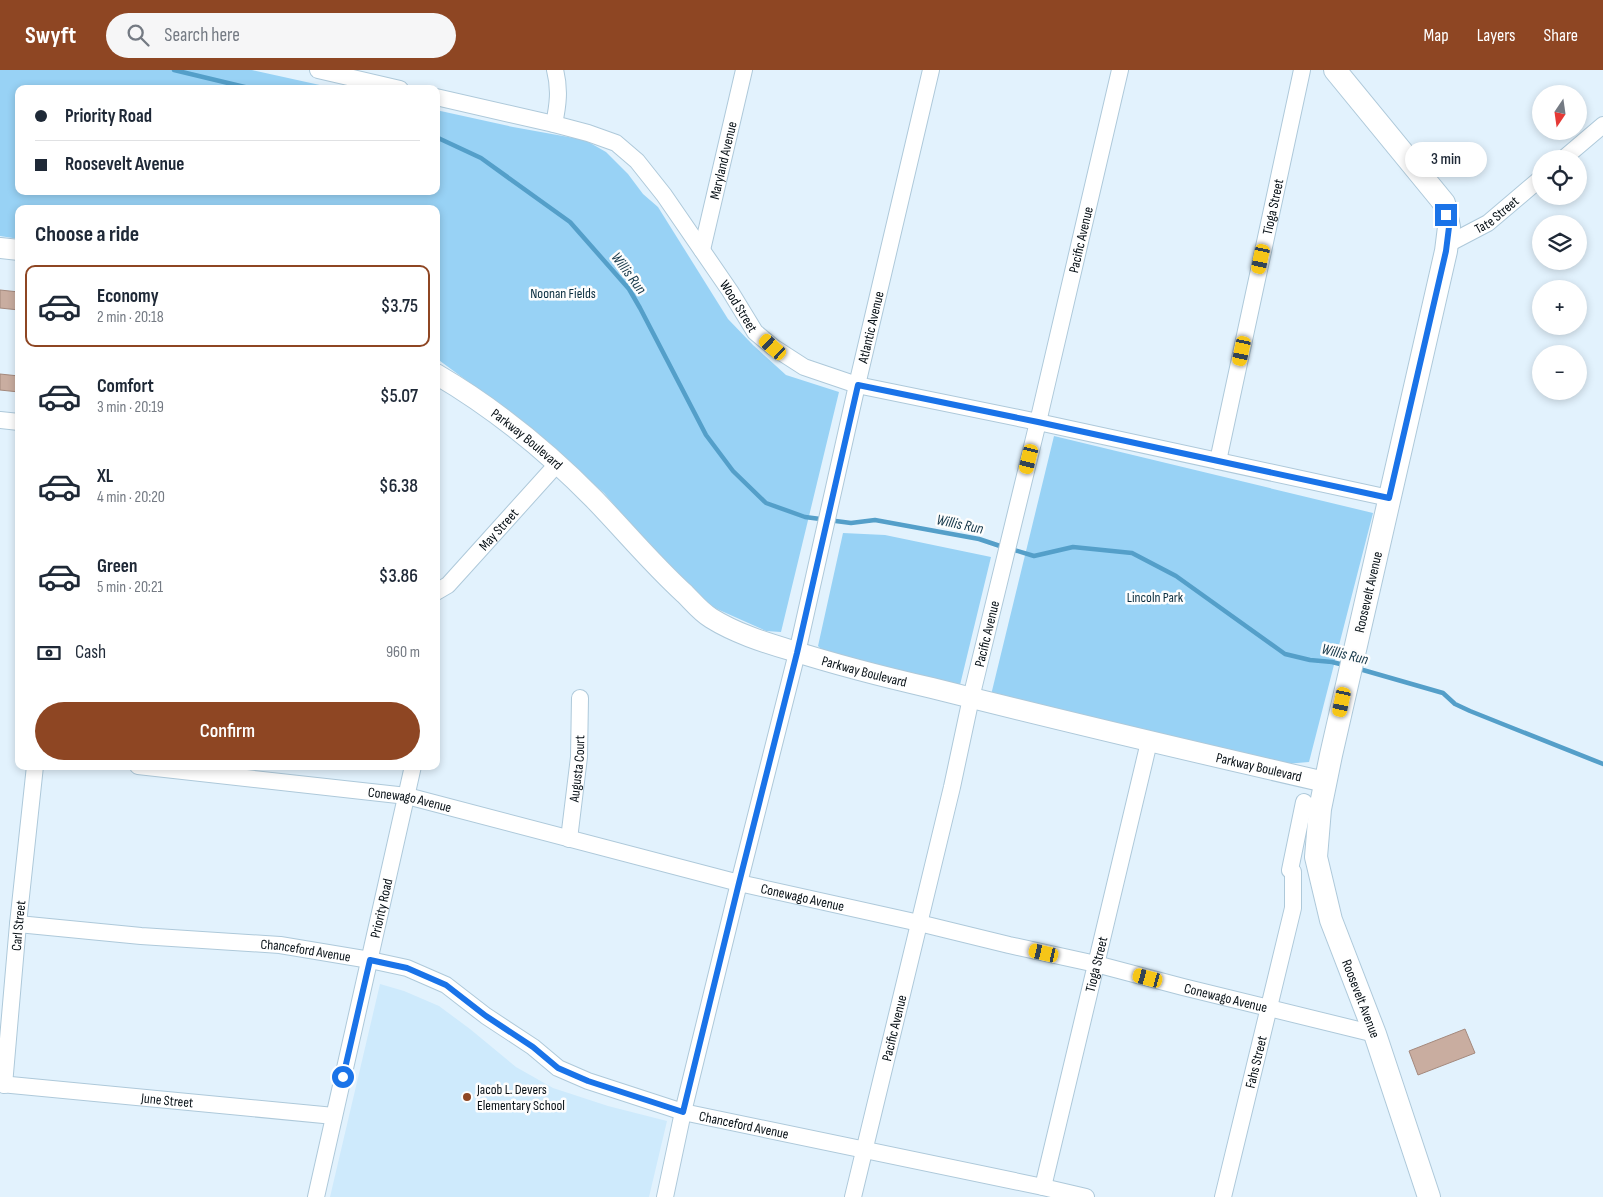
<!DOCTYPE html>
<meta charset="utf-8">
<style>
:root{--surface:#fff;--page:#f6f6f7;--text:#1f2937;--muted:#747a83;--line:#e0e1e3;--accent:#8e4623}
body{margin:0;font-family:"Sofia Sans Condensed",sans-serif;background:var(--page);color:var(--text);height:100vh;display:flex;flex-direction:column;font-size:19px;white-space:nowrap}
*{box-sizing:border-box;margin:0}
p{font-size:16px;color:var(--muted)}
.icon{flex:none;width:28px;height:28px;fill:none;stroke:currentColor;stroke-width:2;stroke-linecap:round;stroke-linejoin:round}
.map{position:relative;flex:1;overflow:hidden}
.details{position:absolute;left:15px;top:135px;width:425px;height:565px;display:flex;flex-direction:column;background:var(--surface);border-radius:10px;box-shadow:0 2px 8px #0003}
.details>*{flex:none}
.top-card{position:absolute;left:15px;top:15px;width:425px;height:110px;border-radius:10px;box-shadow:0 2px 8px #0003;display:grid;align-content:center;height:110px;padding:0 20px;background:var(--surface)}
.needle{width:32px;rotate:193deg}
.tools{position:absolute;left:1532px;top:15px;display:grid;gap:10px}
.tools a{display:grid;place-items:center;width:55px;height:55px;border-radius:50%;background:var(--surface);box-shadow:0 2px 8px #0003;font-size:25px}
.end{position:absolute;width:22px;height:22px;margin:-11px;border:6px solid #1a73e8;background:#fff;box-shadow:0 0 0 2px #fff}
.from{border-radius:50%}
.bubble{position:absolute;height:35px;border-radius:18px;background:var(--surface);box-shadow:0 2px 8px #0003;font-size:16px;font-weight:600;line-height:35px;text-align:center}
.car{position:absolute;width:15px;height:30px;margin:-15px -8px;border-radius:6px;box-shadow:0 0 4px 1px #0007;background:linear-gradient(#f5c518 24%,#345 0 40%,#f5c518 0 76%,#345 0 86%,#f5c518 0)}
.top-card b{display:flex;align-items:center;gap:18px;height:48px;font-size:19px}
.top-card b+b{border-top:1px solid var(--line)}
.top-card i{width:12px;height:12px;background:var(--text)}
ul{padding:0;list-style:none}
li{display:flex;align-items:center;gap:15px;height:82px;margin:0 10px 8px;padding:0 10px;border:2px solid transparent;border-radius:10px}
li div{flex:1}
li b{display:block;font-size:19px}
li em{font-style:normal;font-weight:600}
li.on{border-color:var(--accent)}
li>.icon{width:45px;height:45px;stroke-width:1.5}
h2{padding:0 20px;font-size:22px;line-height:60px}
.pay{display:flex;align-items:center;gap:12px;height:55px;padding:0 20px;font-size:19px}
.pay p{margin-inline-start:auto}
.button{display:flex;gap:10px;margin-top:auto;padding:10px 20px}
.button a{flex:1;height:58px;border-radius:30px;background:var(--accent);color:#fff;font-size:20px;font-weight:600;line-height:58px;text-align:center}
header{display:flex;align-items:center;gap:30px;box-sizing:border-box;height:70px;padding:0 25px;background:var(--accent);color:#fff}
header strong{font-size:24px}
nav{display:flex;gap:28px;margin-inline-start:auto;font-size:18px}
.search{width:350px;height:45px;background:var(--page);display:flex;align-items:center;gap:12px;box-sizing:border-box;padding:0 18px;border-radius:28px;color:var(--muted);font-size:19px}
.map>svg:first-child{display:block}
</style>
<header>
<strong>Swyft</strong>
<div class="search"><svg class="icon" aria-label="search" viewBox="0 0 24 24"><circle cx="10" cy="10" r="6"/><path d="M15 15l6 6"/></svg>Search here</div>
<nav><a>Map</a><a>Layers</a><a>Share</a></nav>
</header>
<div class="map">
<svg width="1603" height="1127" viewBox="0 0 1603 1127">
<rect width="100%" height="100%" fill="#e2f2fd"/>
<path fill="#ceeafc" d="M380,914l24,7 35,15 31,23 46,38 37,21 55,18 59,15 -18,76h-319z"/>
<path fill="#98d2f5" d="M0,0h252l86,19h-319v102h417v-81l77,17 72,13 21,12 22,22 15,20 15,13 70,112 25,26 33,30 53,17 -58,240 -15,-1 -58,-26 -45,-43 -59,-69 -92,-79 -76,-56v-149h-417v30l-19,-3z
M1054,366l319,77 -64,249 -24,2 -294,-69z
M843,463l42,2 106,22 -31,128 -132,-29 -10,-10z"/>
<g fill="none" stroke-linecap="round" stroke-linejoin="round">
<path stroke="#549fc9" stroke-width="4.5" d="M174,0l79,19
M436,67l45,21 89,64 59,67 11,19 66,127 27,36 33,32 39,14 46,6 24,-3 104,19 24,8
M1011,479l23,7 39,-9 59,6 44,23 109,78 25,6 22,2 12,3
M1356,598l87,25 12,11 15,7 133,53"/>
</g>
<path fill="#c9ada0" stroke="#a4897d" d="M0,220l19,2v18l-19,-2z
M0,304l19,2v16l-19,-2z
M1465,959l10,24 -57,22 -9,-24z"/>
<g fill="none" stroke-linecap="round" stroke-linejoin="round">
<defs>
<g id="minor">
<path d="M318,0l82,19"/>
<path id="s1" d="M436,27l118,27 34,9 28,10 21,18 27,34 66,96 25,41 18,15 31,20 53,18 181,37 351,76"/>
<path d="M554,54c4,-19 6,-35 1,-54"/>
<path d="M1563,89l40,-34"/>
<path id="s2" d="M1446,175l42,-22 53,-45"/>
<path id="s3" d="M702,180l42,-180"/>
<path d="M0,350l19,2"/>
<path id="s4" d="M1218,391l84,-391"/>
<path id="s5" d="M436,522l12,-7 110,-122"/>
<path id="s6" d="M138,696l269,30 332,87 180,40 90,22 87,19 87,23 192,47"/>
<path id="s7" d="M569,769l10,-82 1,-59"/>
<path id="s8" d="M18,854l123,12 139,9 90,15 37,8 39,17 40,31 47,31 25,21 30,13 95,31 360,75 43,10"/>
<path id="s9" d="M0,1014l334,32"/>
<path id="s10" d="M4,1015l14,-161 17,-158"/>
<path id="s11" d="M1043,1117l106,-445"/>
<path id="s12" d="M316,1127l97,-431"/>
<path id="s13" d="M665,1127l18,-85 56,-229 58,-230 60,-268 74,-315"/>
<path id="s14" d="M853,1127l99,-410 19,-89 67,-276 82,-352"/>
<path id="s15" d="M1223,1127l70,-289v-36l-3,-2 14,-68"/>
</g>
<g id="tertiary">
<path d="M0,178l19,2"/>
<path id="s16" d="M436,304c58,34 111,77 158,125 30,31 59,66 91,95 8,8 16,18 26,24 24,15 52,24 79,32 47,15 94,27 142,38 131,33 262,64 393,94"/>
</g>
<g id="secondary">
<path id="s17" d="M1335,0l109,133 5,24 -3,24 -115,504 -11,54 -4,48 15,63 44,114 54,163"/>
</g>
</defs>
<use href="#minor" stroke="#aec9da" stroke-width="18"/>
<use href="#tertiary" stroke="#aec9da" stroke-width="22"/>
<use href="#secondary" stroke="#aec9da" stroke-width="24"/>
<use href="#minor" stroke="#fff" stroke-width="16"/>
<use href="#tertiary" stroke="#fff" stroke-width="20"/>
<use href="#secondary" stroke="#fff" stroke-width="22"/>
</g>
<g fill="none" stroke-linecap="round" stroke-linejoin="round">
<path stroke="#1a73e8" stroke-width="6" d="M343,1007l27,-117 37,8 39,17 40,31 47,31 25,21 30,13 95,31 56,-229 58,-230 61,-268 180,37 351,76 57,-247 3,-24 -3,-12"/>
</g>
<circle fill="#8e4623" stroke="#fdfdfd" stroke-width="2" cx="467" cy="1027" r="5"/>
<g text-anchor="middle" stroke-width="5" stroke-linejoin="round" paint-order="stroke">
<g font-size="14" fill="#060f15" stroke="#fdfdfd">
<text dy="5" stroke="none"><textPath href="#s3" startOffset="92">Maryland Avenue</textPath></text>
<text dy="5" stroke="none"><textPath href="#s4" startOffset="260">Tioga Street</textPath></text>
<text dy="5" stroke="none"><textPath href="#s2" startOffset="59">Tate Street</textPath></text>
<text dy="5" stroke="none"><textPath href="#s14" startOffset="984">Pacific Avenue</textPath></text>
<text dy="5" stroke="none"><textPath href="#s1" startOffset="391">Wood Street</textPath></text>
<text dy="5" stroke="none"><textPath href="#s13" startOffset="894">Atlantic Avenue</textPath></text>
<text dy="5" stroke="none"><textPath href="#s16" startOffset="112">Parkway Boulevard</textPath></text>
<text dy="5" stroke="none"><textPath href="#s5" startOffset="89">May Street</textPath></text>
<text transform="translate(1368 522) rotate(-77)" y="5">Roosevelt Avenue</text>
<text dy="5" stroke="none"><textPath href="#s14" startOffset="579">Pacific Avenue</textPath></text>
<text dy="5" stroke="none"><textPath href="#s16" startOffset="532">Parkway Boulevard</textPath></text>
<text dy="5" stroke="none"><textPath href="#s16" startOffset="938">Parkway Boulevard</textPath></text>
<text dy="5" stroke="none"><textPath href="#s7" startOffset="71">Augusta Court</textPath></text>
<text dy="5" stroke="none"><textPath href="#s6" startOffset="274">Conewago Avenue</textPath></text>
<text dy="5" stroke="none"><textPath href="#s6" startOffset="679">Conewago Avenue</textPath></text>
<text dy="5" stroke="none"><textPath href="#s12" startOffset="296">Priority Road</textPath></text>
<text dy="5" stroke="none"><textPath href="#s10" startOffset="160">Carl Street</textPath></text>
<text dy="5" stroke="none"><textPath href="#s8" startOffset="289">Chanceford Avenue</textPath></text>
<text dy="5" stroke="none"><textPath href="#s11" startOffset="229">Tioga Street</textPath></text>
<text dy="5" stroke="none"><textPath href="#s6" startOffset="1114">Conewago Avenue</textPath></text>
<text dy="5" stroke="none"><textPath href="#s17" startOffset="990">Roosevelt Avenue</textPath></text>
<text dy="5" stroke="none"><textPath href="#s14" startOffset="174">Pacific Avenue</textPath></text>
<text dy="5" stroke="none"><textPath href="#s15" startOffset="139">Fahs Street</textPath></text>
<text dy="5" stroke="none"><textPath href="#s9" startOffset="168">June Street</textPath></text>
<text dy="5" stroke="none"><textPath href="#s8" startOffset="769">Chanceford Avenue</textPath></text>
</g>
<g font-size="14" fill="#0a2d3f" stroke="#fdfdfd">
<text x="563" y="228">Noonan Fields</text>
<text x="1155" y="532">Lincoln Park</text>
</g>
<g font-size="14" fill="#060f15" stroke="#fdfdfd" text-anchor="start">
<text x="477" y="1024">Jacob L. Devers<tspan x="477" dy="16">Elementary School</tspan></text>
</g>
<g font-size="15" font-style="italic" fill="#143648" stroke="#fdfdfd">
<text transform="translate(629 203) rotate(53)" y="5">Willis Run</text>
<text transform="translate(960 454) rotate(12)" y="5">Willis Run</text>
<text transform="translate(1345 584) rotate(14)" y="5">Willis Run</text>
</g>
</g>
</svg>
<div class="tools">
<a><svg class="needle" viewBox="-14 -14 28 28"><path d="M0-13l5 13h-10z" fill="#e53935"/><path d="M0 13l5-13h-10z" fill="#747a83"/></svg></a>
<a><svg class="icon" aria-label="locate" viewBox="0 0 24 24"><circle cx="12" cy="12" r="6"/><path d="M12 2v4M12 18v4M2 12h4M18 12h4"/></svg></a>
<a><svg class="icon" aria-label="layers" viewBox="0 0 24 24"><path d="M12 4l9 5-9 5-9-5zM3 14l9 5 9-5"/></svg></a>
<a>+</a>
<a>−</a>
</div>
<i class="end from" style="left:343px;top:1007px"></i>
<i class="end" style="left:1446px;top:145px"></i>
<div class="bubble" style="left:1405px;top:72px;width:82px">3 min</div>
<i class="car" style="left:1261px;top:189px;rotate:192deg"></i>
<i class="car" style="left:773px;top:277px;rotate:312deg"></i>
<i class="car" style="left:1242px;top:281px;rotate:192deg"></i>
<i class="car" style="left:1029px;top:389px;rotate:194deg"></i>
<i class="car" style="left:1342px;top:632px;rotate:192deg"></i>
<i class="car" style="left:1044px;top:883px;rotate:283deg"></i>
<i class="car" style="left:1148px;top:908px;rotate:285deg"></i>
<div class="top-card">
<b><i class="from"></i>Priority Road</b>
<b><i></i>Roosevelt Avenue</b>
</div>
<section class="details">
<h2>Choose a ride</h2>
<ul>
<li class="on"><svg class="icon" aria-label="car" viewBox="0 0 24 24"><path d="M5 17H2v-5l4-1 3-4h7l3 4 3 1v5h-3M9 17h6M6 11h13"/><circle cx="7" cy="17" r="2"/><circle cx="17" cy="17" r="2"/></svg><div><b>Economy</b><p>2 min · 20:18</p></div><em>$3.75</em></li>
<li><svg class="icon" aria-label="car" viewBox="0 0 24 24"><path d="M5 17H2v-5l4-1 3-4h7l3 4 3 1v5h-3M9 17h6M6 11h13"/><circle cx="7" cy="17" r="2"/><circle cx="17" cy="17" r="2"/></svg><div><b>Comfort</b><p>3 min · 20:19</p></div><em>$5.07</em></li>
<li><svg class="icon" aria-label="car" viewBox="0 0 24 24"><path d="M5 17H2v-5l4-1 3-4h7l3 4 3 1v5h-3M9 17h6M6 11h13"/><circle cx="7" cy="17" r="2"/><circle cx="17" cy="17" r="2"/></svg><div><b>XL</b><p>4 min · 20:20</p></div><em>$6.38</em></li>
<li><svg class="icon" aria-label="car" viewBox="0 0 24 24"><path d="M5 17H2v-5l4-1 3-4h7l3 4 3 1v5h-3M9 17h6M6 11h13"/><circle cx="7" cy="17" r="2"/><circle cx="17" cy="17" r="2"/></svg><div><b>Green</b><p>5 min · 20:21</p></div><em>$3.86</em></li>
</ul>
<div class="pay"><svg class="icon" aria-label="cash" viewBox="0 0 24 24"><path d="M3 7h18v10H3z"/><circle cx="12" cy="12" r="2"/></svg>Cash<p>960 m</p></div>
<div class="button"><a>Confirm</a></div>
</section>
</div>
